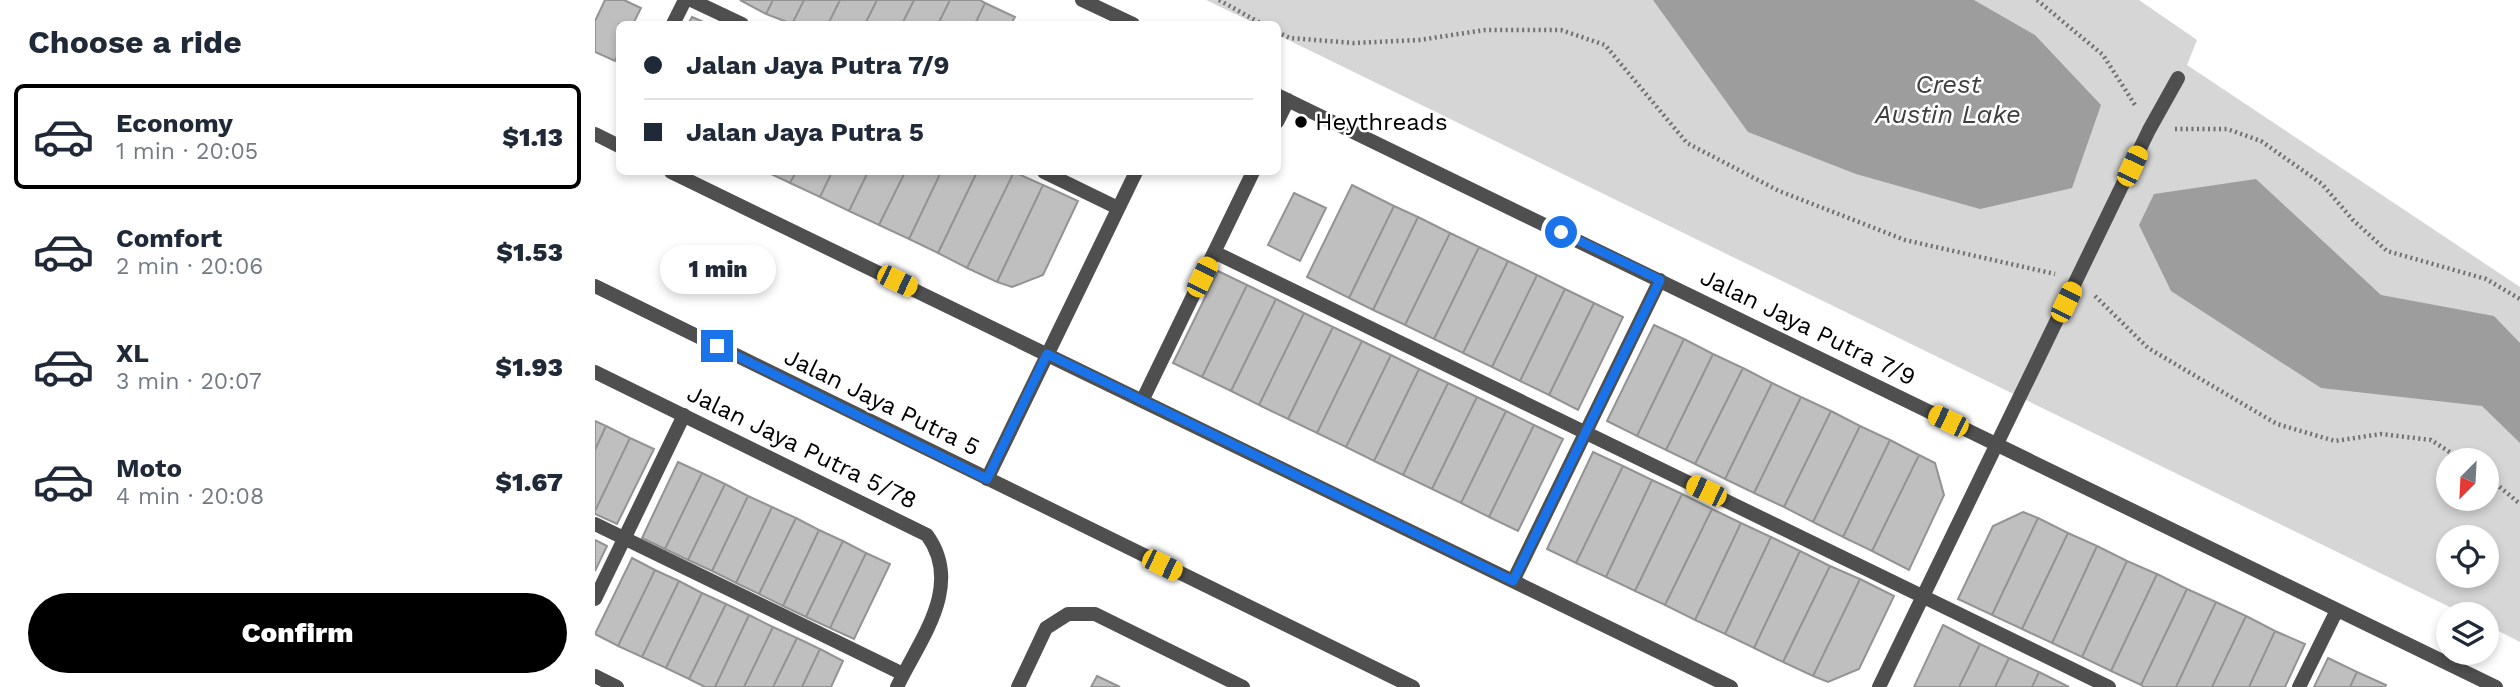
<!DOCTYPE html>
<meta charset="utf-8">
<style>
:root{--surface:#fff;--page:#f2f2f3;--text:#1f2937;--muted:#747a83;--line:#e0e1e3;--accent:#000}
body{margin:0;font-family:"Work Sans",sans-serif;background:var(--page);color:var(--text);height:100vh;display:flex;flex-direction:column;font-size:26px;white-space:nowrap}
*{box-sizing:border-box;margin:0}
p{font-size:23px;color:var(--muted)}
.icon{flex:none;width:38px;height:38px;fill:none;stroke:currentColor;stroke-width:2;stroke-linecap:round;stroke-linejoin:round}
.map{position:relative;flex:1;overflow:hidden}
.details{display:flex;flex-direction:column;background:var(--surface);width:595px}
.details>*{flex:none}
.banner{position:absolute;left:21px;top:21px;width:665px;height:154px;border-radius:10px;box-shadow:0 4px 10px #0003;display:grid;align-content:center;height:154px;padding:0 28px;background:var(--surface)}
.needle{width:46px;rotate:204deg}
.controls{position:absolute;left:1841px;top:448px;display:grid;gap:14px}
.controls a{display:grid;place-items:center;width:63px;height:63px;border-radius:50%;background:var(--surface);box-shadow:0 4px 10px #0003;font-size:35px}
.end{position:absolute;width:32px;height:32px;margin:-16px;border:9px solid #1a73e8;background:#fff;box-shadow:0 0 0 4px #fff}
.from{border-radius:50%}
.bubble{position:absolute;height:49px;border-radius:24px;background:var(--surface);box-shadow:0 4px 10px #0003;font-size:23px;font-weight:800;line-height:49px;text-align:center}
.car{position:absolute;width:21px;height:42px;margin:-21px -10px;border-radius:9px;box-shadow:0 0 5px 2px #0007;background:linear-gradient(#f5c518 24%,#345 0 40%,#f5c518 0 76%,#345 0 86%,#f5c518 0)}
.banner b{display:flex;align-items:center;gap:24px;height:66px;font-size:26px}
.banner b+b{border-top:2px solid var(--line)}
.banner i{width:18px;height:18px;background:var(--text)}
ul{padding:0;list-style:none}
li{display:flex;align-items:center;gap:21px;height:105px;margin:0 14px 10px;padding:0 14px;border:4px solid transparent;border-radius:10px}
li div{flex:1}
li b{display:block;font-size:26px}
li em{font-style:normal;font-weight:800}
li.selected{border-color:var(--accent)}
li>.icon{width:63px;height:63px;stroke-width:1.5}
h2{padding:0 28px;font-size:32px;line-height:84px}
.cta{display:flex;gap:14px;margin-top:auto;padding:14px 28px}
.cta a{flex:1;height:80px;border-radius:42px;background:var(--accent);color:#fff;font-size:28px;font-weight:800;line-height:80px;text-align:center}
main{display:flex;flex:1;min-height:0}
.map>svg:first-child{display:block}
</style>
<main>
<section class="details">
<h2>Choose a ride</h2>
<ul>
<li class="selected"><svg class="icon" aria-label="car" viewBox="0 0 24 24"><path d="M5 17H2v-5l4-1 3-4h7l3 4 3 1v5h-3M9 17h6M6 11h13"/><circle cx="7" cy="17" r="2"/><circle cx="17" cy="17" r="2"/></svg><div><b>Economy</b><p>1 min · 20:05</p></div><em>$1.13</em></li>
<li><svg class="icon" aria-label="car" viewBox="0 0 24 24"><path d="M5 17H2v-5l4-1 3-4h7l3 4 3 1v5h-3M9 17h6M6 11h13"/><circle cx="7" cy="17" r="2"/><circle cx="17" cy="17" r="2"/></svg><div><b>Comfort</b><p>2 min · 20:06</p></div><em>$1.53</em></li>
<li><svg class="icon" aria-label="car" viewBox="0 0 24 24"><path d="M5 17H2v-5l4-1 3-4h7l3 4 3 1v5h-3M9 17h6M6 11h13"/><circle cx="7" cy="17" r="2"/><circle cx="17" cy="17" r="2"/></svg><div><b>XL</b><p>3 min · 20:07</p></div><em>$1.93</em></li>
<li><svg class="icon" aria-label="car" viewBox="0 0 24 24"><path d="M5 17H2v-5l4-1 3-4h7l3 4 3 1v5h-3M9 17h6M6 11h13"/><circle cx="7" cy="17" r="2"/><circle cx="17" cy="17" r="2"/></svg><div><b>Moto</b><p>4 min · 20:08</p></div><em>$1.67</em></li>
</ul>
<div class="cta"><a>Confirm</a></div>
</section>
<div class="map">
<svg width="1925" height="687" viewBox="0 0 1925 687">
<rect width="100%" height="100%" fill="#fff"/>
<path fill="#d6d6d6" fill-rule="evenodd" d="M611,0h933l58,40 -10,25 333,222v355l-33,-17v-11h-23l-1186,-579 -1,-11h-21zM1853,460h39v39h-39zM1853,537h39v39h-39z"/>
<path fill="#9d9d9d" d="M1058,0h321l61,35 66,70 -29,83 -92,21 -124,-35 -108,-42z
M1661,179l125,116 113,21 26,27v100l-38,-37 -161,-18 -150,-97 -32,-66 15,-31z"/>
<path fill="#bfbfbf" stroke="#939393" stroke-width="2" d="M10,0h19l17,8 -8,16h-14v28l-4,9 -20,-9v-31z
M145,0h33l-7,14z
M178,0h31l-12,24 -26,-10z
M209,0h36l-12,24h-36z
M245,0h37l-12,24h-37z
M282,0h37l-12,24h-37z
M319,0h36l-12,24h-36z
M355,0h30l5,3 -10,21h-37z
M390,3l30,14 -4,7h-36z
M97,17l16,7h-20z
M172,172h29l-6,11z
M201,172h36l-12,25 -30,-14z
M237,172h36l-19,39 -29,-14z
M273,172h37l-26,53 -30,-14z
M310,172h36l-32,67 -30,-14z
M346,172h36l-39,81 -29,-14z
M382,172h37l-47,96 -29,-15z
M419,172l29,13 -46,97 -30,-14z
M448,185l35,16 -35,74 -31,12 -15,-5z
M757,185l42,21 -45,92 -42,-21z
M699,193l32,15 -26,53 -32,-16z
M799,206l24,11 -45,93 -24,-12z
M823,217l32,16 -45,92 -32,-15z
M855,233l29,14 -45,92 -29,-14z
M884,247l29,14 -45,92 -29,-14z
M913,261l29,14 -45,92 -29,-14z
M623,271l29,14 -45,92 -29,-14z
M942,275l28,14 -45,92 -28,-14z
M652,285l29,14 -45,92 -29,-14z
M970,289l29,14 -45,92 -29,-14z
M681,299l28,14 -45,92 -28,-14z
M999,303l29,14 -45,93 -29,-15z
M709,313l29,14 -45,92 -29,-14z
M1059,325l30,14 -47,97 -30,-15z
M738,327l29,14 -45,92 -29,-14z
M1089,339l29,15 -47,96 -29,-14z
M767,341l29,14 -45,92 -29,-14z
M1118,354l30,14 -48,96 -29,-14z
M796,355l28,14 -45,92 -28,-14z
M1148,368l29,15 -47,96 -30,-15z
M824,369l29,14 -45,92 -29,-14z
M853,383l29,14 -45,92 -29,-14z
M1177,383l29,14 -47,96 -29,-14z
M882,397l29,14 -45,92 -29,-14z
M1206,397l30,14 -47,96 -30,-14z
M911,411l28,14 -45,92 -28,-14z
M1236,411l29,15 -47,96 -29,-15z
M0,421l11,5 -11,24z
M939,425l29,14 -45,92 -29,-14z
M11,426l24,12 -35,73v-61z
M1265,426l30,14 -47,97 -30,-15z
M35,438l24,11 -37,75 -22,-10v-3z
M1295,440l29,15 -47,96 -29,-14z
M998,452l30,14 -47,97 -29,-14z
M1324,455l16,8 9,32 -35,75 -37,-19z
M83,462l24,11 -37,76 -23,-11z
M1028,466l29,14 -46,97 -30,-14z
M107,473l23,11 -37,76 -23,-11z
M1057,480l30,14 -47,97 -29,-14z
M130,484l23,12 -36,75 -24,-11z
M1087,494l30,15 -47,96 -30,-14z
M153,496l24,11 -36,76 -24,-12z
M177,507l24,11 -37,76 -23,-11z
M1117,509l29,14 -46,97 -30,-15z
M1428,512l15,6 -46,97 -34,-16 35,-73z
M201,518l23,12 -36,76 -24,-12z
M1443,518l30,15 -46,96 -30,-14z
M1146,523l30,14 -46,97 -30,-14z
M224,530l24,11 -37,76 -23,-11z
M1473,533l29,13 -45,97 -30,-14z
M1176,537l29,14 -46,97 -29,-14z
M0,540l12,6 -12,25z
M248,541l23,12 -36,75 -24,-11z
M1502,546l30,15 -45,96 -30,-14z
M1205,551l30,15 -47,96 -29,-14z
M271,553l24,11 -36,75 -24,-11z
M37,558l23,12 -37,76 -23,-12z
M1532,561l30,13 -46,97 -29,-14z
M1235,566l30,13 -47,97 -30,-14z
M60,570l24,11 -37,76 -24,-11z
M1562,574l30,15 -46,96 -30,-14z
M1265,579l34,17 -35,73 -31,13 -15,-6z
M84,581l23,12 -36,75 -24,-11z
M1592,589l29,13 -40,85h-32l-3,-2z
M107,593l24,11 -37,75 -23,-11z
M1621,602l30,14 -34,71h-36z
M131,604l23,11 -34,72h-10l-16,-8z
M154,615l24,12 -29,60h-29z
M1651,616l29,15 -26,56h-37z
M1348,625l37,19 -21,43h-45z
M178,627l24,11 -24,49h-29z
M1680,631l30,13 -20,43h-36z
M202,638l23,11 -18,38h-29z
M1385,644l29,14 -14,29h-36z
M225,649l23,12 -12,26h-29z
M1414,658l30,14 -7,15h-37z
M1733,658l29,14 -7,15h-36z
M1444,672l30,15h-37z
M1762,672l29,13 -1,2h-35z
M502,676l23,11h-29z"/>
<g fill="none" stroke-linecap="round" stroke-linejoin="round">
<path stroke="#717171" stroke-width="4.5" stroke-dasharray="2 3.5" stroke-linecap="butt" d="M624,0l43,24
M1442,0l66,55 32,50
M682,32l13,6 64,5 65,-3 66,-10h76l44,15 82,98 92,48 126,49 150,34
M1580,129h52l34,12 61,43 31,36 34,31 99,28 34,20
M1500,296l53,52 129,76 58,17 46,-7 50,6 31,20
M1892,476l33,28"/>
<path stroke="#4f4f4f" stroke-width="14" d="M96,0l51,24
M487,0l51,24
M78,24l12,-24
M682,95l1219,592
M682,122l11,-22
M0,134l24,12
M76,172l1060,515
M449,172l74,36
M619,252l895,435
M547,401l111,-229
M392,479l149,-307
M0,524l308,150
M918,581l147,-301
M0,599l89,-184
M1284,687l270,-557 29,-52
M1704,687l38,-77"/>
<path stroke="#4f4f4f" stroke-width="14" d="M0,372l332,163c37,51 -7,104 -30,152
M0,676l22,11
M423,687l28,-59 22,-14h27l148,73"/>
<path stroke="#4f4f4f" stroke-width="14" d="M0,286l818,401"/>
</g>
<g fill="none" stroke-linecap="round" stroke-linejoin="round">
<path stroke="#1a73e8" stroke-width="9" d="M122,346l270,133 60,-125 466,227 147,-301 -99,-48"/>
</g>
<circle fill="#000" stroke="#fff" stroke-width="2.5" cx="706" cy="122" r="7"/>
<g text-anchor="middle" stroke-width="5" stroke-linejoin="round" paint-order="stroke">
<g font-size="24" fill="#000" stroke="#fff" text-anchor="start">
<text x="720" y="130">Heythreads</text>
</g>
<g font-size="24" fill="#000" stroke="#fff">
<text transform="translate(1213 327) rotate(26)" y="8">Jalan Jaya Putra 7/9</text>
<text transform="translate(287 402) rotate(26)" y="8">Jalan Jaya Putra 5</text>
<text transform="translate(207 447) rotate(26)" y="8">Jalan Jaya Putra 5/78</text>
</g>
<g font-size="26" font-style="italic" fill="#3e3e3e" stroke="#fff">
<text x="1353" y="93">Crest<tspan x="1353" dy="30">Austin Lake</tspan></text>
</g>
</g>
</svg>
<div class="controls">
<a><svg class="needle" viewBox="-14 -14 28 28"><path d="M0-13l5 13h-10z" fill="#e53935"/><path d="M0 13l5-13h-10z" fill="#747a83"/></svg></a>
<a><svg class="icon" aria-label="locate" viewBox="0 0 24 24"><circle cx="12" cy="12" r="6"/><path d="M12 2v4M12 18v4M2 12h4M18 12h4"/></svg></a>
<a><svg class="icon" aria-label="layers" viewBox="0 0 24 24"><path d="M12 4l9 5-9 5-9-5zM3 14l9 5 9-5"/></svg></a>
</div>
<i class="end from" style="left:966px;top:232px"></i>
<i class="end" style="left:122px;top:346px"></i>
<div class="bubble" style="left:65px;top:245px;width:116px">1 min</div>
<i class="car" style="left:1537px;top:166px;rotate:25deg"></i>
<i class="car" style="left:607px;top:277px;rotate:26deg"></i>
<i class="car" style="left:302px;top:281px;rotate:116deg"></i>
<i class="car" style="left:1471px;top:302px;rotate:26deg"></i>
<i class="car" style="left:1353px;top:421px;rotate:296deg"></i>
<i class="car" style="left:1111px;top:491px;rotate:296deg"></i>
<i class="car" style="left:567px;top:565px;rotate:116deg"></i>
<div class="banner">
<b><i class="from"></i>Jalan Jaya Putra 7/9</b>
<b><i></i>Jalan Jaya Putra 5</b>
</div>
</div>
</main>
